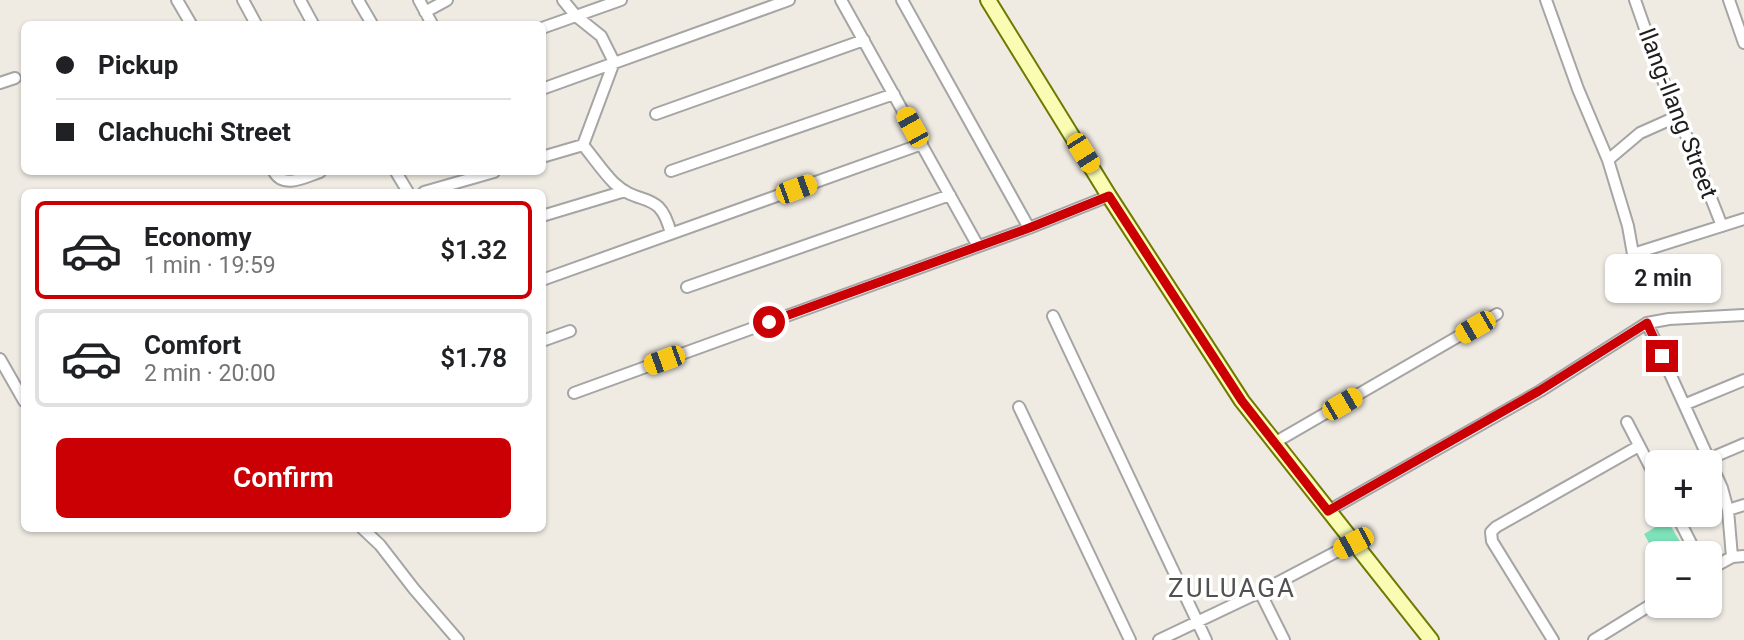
<!DOCTYPE html>
<meta charset="utf-8">
<style>
:root{--surface:#fff;--page:#f6f6f6;--text:#202124;--muted:#757577;--line:#e0e0e0;--accent:#cb0005}
body{margin:0;font-family:Roboto,sans-serif;background:var(--page);color:var(--text);height:100vh;display:flex;flex-direction:column;font-size:26px;white-space:nowrap}
*{box-sizing:border-box;margin:0}
p{font-size:23px;color:var(--muted)}
.icon{flex:none;width:38px;height:38px;fill:none;stroke:currentColor;stroke-width:2;stroke-linecap:round;stroke-linejoin:round}
.map{position:relative;flex:1;overflow:hidden}
.panel{position:absolute;left:21px;top:189px;width:525px;height:343px;display:flex;flex-direction:column;background:var(--surface);border-radius:10px;box-shadow:0 2px 5px #0004}
.panel>*{flex:none}
.banner{position:absolute;left:21px;top:21px;width:525px;height:154px;border-radius:10px;box-shadow:0 2px 5px #0004;display:grid;align-content:center;height:154px;padding:0 35px;background:var(--surface)}
.controls{position:absolute;left:1645px;top:450px;display:grid;gap:14px}
.controls a{display:grid;place-items:center;width:77px;height:77px;border-radius:10px;background:var(--surface);box-shadow:0 2px 5px #0004;font-size:35px}
.end{position:absolute;width:32px;height:32px;margin:-16px;border:9px solid #cb0005;background:#fff;box-shadow:0 0 0 4px #fff}
.from{border-radius:50%}
.bubble{position:absolute;height:49px;border-radius:10px;background:var(--surface);box-shadow:0 2px 5px #0004;font-size:23px;font-weight:600;line-height:49px;text-align:center}
.car{position:absolute;width:21px;height:42px;margin:-21px -10px;border-radius:9px;box-shadow:0 0 5px 2px #0007;background:linear-gradient(#f5c518 24%,#345 0 40%,#f5c518 0 76%,#345 0 86%,#f5c518 0)}
.banner b{display:flex;align-items:center;gap:24px;height:66px;font-size:26px}
.banner b+b{border-top:2px solid var(--line)}
.banner i{width:18px;height:18px;background:var(--text)}
ul{padding:12px 0 0;list-style:none}
li{display:flex;align-items:center;gap:21px;height:98px;margin:0 14px 10px;padding:0 21px;border:4px solid var(--line);border-radius:10px}
li div{flex:1}
li b{display:block;font-size:26px}
li em{font-style:normal;font-weight:600}
li.selected{border-color:var(--accent)}
li>.icon{width:63px;height:63px;stroke-width:1.5}
.cta{display:flex;gap:14px;margin-top:auto;padding:14px 35px}
.cta a{flex:1;height:80px;border-radius:10px;background:var(--accent);color:#fff;font-size:28px;font-weight:600;line-height:80px;text-align:center}
.map>svg:first-child{display:block}
</style>
<div class="map">
<svg width="1744" height="640" viewBox="0 0 1744 640">
<rect width="100%" height="100%" fill="#efebe3"/>
<path fill="#7de2b9" d="M1667,520l20,33h-30v4l-13,-23z"/>
<g fill="none" stroke-linecap="round" stroke-linejoin="round">
<defs>
<path id="street" d="M177,0l14,24
M243,0l13,24
M300,0l13,24
M358,0l14,24
M419,0l13,24
M563,0l13,16 25,20 13,26 -31,83c10,12 20,27 31,38 27,25 46,5 57,51
M841,0l137,246
M902,0l127,228
M1546,0l32,89 30,71 20,66 5,28 111,-35
M1635,0l41,117 11,20 35,89
M1729,0l15,43
M425,12l22,-12
M542,28l79,-28
M0,83l15,-5
M542,89l247,-89
M656,114l208,-74
M542,157l41,-12
M1608,160l32,-27 36,-16
M671,171l223,-77
M274,172c10,17 31,5 46,0
M396,172l12,20
M424,192l70,-20
M542,216l83,-25
M542,280l380,-136
M687,287l263,-92
M1053,316l153,324
M1647,323l75,165 6,22 4,47
M542,341l28,-10
M0,359l24,42
M574,393l455,-165 80,-32
M1686,404l58,-24
M1019,407l111,233
M1627,422l30,58
M1274,443l223,-129
M1711,458l33,-14
M1728,510l16,-5
M1328,511l212,-120 107,-68 22,-4 75,-4
M1676,514l20,39
M362,528l18,17 34,44 44,51
M1710,569l22,-12 12,-1
M1260,592l24,48
M1159,640l101,-48 93,-49
M1553,640l-61,-99 -1,-9 5,-5 143,-81
M1594,640l63,-39"/>
<path id="secondary" d="M988,0l121,196 133,205 189,239"/>
</defs>
<use href="#street" stroke="#a5a5a5" stroke-width="14"/>
<use href="#secondary" stroke="#6f7900" stroke-width="18"/>
<use href="#street" stroke="#fff" stroke-width="10"/>
<use href="#secondary" stroke="#fafcb4" stroke-width="14"/>
</g>
<g fill="none" stroke-linecap="round" stroke-linejoin="round">
<path stroke="#cb0005" stroke-width="9" d="M769,322l260,-94 80,-32 133,205 86,110 211,-120 108,-68 15,33"/>
</g>
<g text-anchor="middle" stroke-width="7" stroke-linejoin="round" paint-order="stroke">
<g font-size="24" fill="#1e1e1e" stroke="#fff">
<text transform="translate(1678 113) rotate(69)" y="8">Ilang-Ilang Street</text>
</g>
<g font-size="26" letter-spacing="2" fill="#515151" stroke="#fff">
<text x="1232" y="597">ZULUAGA</text>
</g>
</g>
</svg>
<div class="controls">
<a>+</a>
<a>−</a>
</div>
<i class="end from" style="left:769px;top:322px"></i>
<i class="end" style="left:1662px;top:356px"></i>
<div class="bubble" style="left:1605px;top:254px;width:116px">2 min</div>
<i class="car" style="left:912px;top:127px;rotate:331deg"></i>
<i class="car" style="left:1083px;top:153px;rotate:148deg"></i>
<i class="car" style="left:796px;top:189px;rotate:70deg"></i>
<i class="car" style="left:1475px;top:327px;rotate:240deg"></i>
<i class="car" style="left:664px;top:360px;rotate:250deg"></i>
<i class="car" style="left:1342px;top:404px;rotate:60deg"></i>
<i class="car" style="left:1353px;top:543px;rotate:242deg"></i>
<div class="banner">
<b><i class="from"></i>Pickup</b>
<b><i></i>Clachuchi Street</b>
</div>
<section class="panel">
<ul>
<li class="selected"><svg class="icon" aria-label="car" viewBox="0 0 24 24"><path d="M5 17H2v-5l4-1 3-4h7l3 4 3 1v5h-3M9 17h6M6 11h13"/><circle cx="7" cy="17" r="2"/><circle cx="17" cy="17" r="2"/></svg><div><b>Economy</b><p>1 min · 19:59</p></div><em>$1.32</em></li>
<li><svg class="icon" aria-label="car" viewBox="0 0 24 24"><path d="M5 17H2v-5l4-1 3-4h7l3 4 3 1v5h-3M9 17h6M6 11h13"/><circle cx="7" cy="17" r="2"/><circle cx="17" cy="17" r="2"/></svg><div><b>Comfort</b><p>2 min · 20:00</p></div><em>$1.78</em></li>
</ul>
<div class="cta"><a>Confirm</a></div>
</section>
</div>
